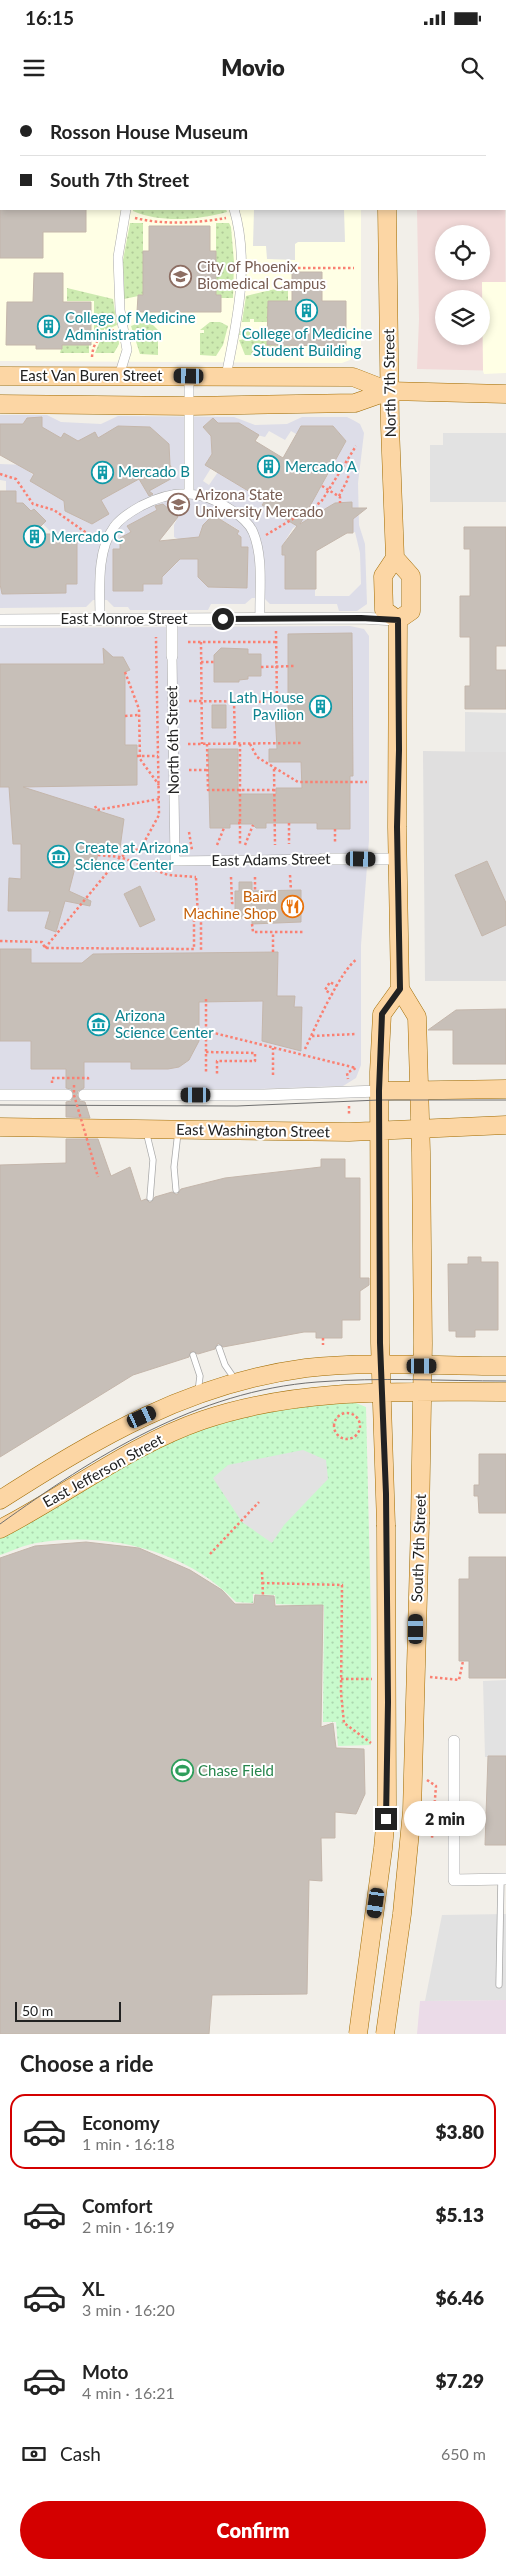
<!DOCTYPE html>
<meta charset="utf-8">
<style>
:root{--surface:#fff;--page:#f6f6f6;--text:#222;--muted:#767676;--line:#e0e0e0;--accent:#d40000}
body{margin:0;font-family:Lato,sans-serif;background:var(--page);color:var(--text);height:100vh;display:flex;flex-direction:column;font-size:19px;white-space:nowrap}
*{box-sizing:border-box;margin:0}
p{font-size:16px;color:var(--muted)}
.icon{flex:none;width:28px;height:28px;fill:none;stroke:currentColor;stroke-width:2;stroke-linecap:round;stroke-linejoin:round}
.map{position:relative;height:1934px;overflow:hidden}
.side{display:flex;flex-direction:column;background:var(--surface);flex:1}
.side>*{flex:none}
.banner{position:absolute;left:0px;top:0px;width:506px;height:110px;box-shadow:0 2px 8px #0003;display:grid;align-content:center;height:110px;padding:0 20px;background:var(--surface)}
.tools{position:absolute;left:435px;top:125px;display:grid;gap:10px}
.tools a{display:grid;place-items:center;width:55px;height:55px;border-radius:50%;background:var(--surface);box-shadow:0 2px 8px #0003;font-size:25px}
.scale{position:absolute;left:15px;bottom:12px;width:106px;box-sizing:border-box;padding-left:5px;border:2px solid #222;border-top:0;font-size:14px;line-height:18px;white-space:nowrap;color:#222;-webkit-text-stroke:4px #fff;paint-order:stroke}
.end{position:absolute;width:22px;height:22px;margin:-11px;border:6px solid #222;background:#fff;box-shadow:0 0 0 2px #fff}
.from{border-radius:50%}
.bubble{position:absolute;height:35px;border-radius:18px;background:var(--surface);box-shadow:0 2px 8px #0003;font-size:16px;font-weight:800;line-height:35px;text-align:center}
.car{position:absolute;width:15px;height:30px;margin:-15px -8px;border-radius:6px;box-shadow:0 0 4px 1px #0007;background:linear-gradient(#222 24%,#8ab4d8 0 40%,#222 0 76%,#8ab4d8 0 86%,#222 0)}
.banner b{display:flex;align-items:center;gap:18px;height:48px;font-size:19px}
.banner b+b{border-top:1px solid var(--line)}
.banner i{width:12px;height:12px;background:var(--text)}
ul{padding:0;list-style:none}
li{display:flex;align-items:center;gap:15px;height:75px;margin:0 10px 8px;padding:0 10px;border:2px solid transparent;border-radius:15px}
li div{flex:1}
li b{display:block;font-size:19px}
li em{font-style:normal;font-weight:800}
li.current{border-color:var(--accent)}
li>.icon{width:45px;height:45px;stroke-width:1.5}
h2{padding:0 20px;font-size:22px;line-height:60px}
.pay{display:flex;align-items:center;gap:12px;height:55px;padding:0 20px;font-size:19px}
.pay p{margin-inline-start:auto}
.cta{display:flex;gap:10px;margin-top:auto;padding:10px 20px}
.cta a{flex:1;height:58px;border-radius:30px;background:var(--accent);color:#fff;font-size:20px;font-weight:800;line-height:58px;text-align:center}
.status{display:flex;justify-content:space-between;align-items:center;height:35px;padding:0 25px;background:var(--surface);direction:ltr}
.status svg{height:14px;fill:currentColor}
header{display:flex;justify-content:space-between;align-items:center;height:65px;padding:0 20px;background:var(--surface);font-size:22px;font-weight:800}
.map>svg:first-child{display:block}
</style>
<div class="status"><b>16:15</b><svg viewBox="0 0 49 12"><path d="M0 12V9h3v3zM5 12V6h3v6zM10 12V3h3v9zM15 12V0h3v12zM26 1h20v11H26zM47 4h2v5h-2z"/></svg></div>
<header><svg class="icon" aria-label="menu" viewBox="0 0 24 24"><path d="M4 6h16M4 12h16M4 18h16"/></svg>Movio<svg class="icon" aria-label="search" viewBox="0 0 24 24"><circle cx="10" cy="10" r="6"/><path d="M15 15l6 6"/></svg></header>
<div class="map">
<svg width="506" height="1934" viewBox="0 0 506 1934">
<defs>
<pattern id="grass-dots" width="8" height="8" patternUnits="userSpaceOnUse" patternTransform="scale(1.25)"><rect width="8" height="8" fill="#cdebb0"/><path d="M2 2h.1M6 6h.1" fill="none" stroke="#b0c997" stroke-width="1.8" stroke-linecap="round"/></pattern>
<pattern id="park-dots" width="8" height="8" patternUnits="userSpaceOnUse" patternTransform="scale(1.25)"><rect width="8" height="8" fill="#c8facc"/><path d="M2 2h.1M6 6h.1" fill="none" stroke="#acd6af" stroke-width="1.8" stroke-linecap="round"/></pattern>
</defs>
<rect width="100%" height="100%" fill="#f2efe9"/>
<path fill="#e0dfdf" d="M423,651l83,1v229h-81z"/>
<path fill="#f2dad9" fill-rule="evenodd" d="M505,74l1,197 -89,-2 2,-50 -2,-110h88zM444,134h37v37h-37zM444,199h37v37h-37z"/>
<path fill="#ffffe5" d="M0,0h359l-358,1v108h360v140l-11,11 -8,3 -342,-2z
M482,182h24v91l-22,1 -1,-3z"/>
<path fill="#ebdbe8" d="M506,1900v34h-89l3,-33z"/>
<path fill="url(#grass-dots)" d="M133,109h93l1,3c-28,8 -67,11 -94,-1z
M130,123h13v72l-19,4 -1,-39z
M216,123h13l2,4 3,35 -1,36h-12v-3h-5z
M288,186v15h-20v21h-14v-3h-4v3h-8l4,-26z
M67,188l46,11 4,26 -11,5 -2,-2v4l-10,6v-37h-27z
M143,221l8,2 7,7h-3v3h3v22l-18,-1 -9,-28z
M210,222h10l8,4 -5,19 -7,11 -16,-1v-22h4v-3h-4z
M118,230l1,14 -5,9h-19l5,-12z
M240,231h27v14l31,1v10l-53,-1 -6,-15 5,-1v-4h-5z
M62,245h27v8h-29z"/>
<path fill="url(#park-dots)" d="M356,1303l10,4 5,210v128l-33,1 -2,-24h-13l1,-116 -48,-2 -1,-9 -22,-1v9l-17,-1c-50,-52 -129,-71 -200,-59 -12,2 -24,8 -36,12v-18c85,-50 171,-109 269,-129 28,-5 59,-4 87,-5z"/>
<path fill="#e2e2e2" d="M254,109h90l1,33h-47l-3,2v16l-28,-1 -1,-13h-13z
M443,333h63v69h-76v-57h13z
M465,612l41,1v39h-41z
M303,1350l23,10 2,19 -44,46 -12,18 -30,-21 -29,-44 15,-13z
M506,1580v77h-21l-2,-76z
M506,1814v86l-81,1 17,-86z"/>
<path fill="#dddde8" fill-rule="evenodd" d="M0,315h47l14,7 40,2 17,-8 116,1 21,8 32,-1 15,-7h45l6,3 7,4 4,9 -6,50 1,42 6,19 2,60 -10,7h-18l-2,-7h-67l-6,-6h-12l-7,6h-34l-3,6h-78l-2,-3h-14l-7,-7h-14l-7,7 -86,1v-24l2,10 63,-1 5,-52v-7h-17l-10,-10 2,-3 -11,-12 -3,2 -8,-8h-7v-12h-10v-10l-6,-1v-16l26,1 1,5 37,29 1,12 27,13 6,-29 7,3 34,-19 8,13 29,-16 -6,-11 -1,-21 -8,-2 -1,-5 -10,-10 -33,-1v3l-19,9 -20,3 -14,-8 -3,5 -35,-19 -3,5h-23zM213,318l8,8 44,11 4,-6 16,9 6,-9 5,3 37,-8 13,15 -19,31 2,1 -12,21 -36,22 -18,-11 2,-4 -47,-29 -9,13 -6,-4 8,-13 -6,-3 7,-11 -1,-18 -8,-9zM345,402l2,31 8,-1 5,21 1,31 -12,12h-34v-7h-30l2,-34h-5v-9l11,-18 42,-25zM165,406l13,11 -4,8v12l4,2 -1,24 -9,8h-6v13h-19l-1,7h-29v-41l7,-1 11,-17 -3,-6zM213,415l26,15 -2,4 4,3v10h7l-1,41 -39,-1 -10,-10v-40h4z
M350,526l14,3 5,7v204l-8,105v120l-5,13 -13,8 -84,3 -259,1v-462z"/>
<path fill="#c7bfb8" stroke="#c4b6ab" d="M0,109h86v23h-43v26h-43z
M149,126h61v25h6v44h5v17h-84l1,-17h5v-44h6z
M292,172h30v29h24v45l-79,-1 1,-44h24z
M34,173h29v29h28v43h-29v4h-26v-4h-30l1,-43h26z
M42,317v10l19,11 3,-5 14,8 17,-9 3,6 20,-12 32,1 19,17 1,21 6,11 -27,15 4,3 -4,2 -10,-17 -38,21 8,14 -17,10 -27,-13 -1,-10 -34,-20 4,-7 -34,-19v-31h23l4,-6z
M213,318l5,5h21l20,12 -4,6 28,17 18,-32h32l13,15 -46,83 35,-21 17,-1v6h15l-14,11v14h-6l-31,18v38h-31v-34h-3v-9l15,-20 -35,-21 3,-4 -60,-36 7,-11 -1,-18 -8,-9z
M0,391h16v12h7l8,8 3,-2 12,12 -13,13h25l7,7v-7h12v50h-11v9l-64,1 -2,-10z
M163,404l15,13 -19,24 40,-4 4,-12 10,-10 26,16 -2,3 4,3v10h7l-1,41 -39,-1 -10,-10v-18h-18l-18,18v7h-19v7h-30v-42h7v-11l11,-6 -4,-6 30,-16 -2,-4z
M464,427h42v119h-10v24h10v39h-41v-23h5v-49h-10v-41h10v-47h-6z
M352,533l1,143h-3v53h-33v-6h-51v5h-10l-4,-4h-22v4h-20l-2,-79h30v45h38v-6h26l-1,-26h-32v-13h8l-2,-38h13v-77z
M103,548l10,9h10l7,13 -5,2v73h12v40l-114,2 101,32 -4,29 -20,-1 -5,18 -18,-5 -8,31 22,10 -1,5 -25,-5 -9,31 -11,-4 5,-17h-42l1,-33 12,1v-35h-8l-4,-57h-9v-123h104z
M221,548l27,1v5h13v22h-13v3l-9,1v2h-25v-27z
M212,605h14v23h-14z
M487,761l19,42v22l-24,11 -27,-61z
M239,782h13v9l49,-1v32l-49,2v-6h-17v-27h4z
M140,786l15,34 -15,7 -16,-33z
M0,849h31v14h51l11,-9 185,-2 -1,44h18l-1,11h8l-1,44 -39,-10 1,-40 -64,1v39l-10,19 -10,7 -11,2h-37v-7h-47v26l-6,3 -1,4 3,6 5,1 5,16 -24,-1v-15l5,-1 3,-6 -3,-6 -5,-1v-19h-35v-28h-31z
M506,909v55h-53v-34h-25l28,-20z
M66,1039h32l13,37 19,-9 11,34 5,-2 4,4 5,-6 17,-5 5,3 4,-6 44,-11 96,-11v-8h24v19h15v100h9v7l-9,6v29h-18v18h-26v-6h-12l-81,15 -5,-4 -3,6 -17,5 -7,-3 -2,6 -56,18 -133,82v-292l66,-2z
M468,1157h13v5h17v68h-23v7h-19v-6h-7l-1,-67h20z
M479,1354h27v59h-27l-1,-17h-4v-11h5z
M86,1442l53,6 51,22 32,20 13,14h19l1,-9 19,1 1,10 48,-1 -2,122 12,-4 3,25 28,1 1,45 -9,20 -21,-2v26h-14l1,43 -13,-1 -2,114 -95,1 -3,39h-209v-476l35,-12z
M469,1457h37v121h-37v-17h-10v-82h10z
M488,1656h18v89h-21z"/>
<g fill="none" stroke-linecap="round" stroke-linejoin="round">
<defs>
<path id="service" d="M91,0v1
M470,0l1,1
M0,62h1
M146,1031l7,29 -3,38
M176,1090l-2,-23 4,-35
M219,1248l6,17 11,16
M193,1255l7,21 -2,16
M499,1885l2,-106"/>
<path id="pedestrian" d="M119,276l8,-26 -7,-40 -2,-53 8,-48
M189,276v118
M226,276c11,-54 24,-113 8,-167
M100,519c0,-28 -4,-68 14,-92 6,-9 18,-16 27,-21 33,-17 60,-17 92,5 8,6 16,12 20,21 11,26 6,59 7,87
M172,556l3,205 147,-2"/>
<path id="minor" d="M505,61h1
M172,519v37
M0,520l361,-2 35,2
M322,759h75
M0,995h67
M84,995h180l115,-4
M454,1641v139l52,-1"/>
<path id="primary" d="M386,0v1
M387,109l3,217 5,132 -12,18 1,34 14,10
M0,276l353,1 36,14 117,3
M0,304l190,2 165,-3 34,-12
M395,458l16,18v35l-13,9
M398,520l-1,207 3,162 17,28 4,135 2,191 -3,179
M379,991l127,-2
M0,1027l349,5 157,-7
M0,1400c99,-63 187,-116 306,-132 62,-7 136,-2 200,-2
M386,1425l-6,-182 -1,-271 3,-58 18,-25
M0,1429c68,-35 130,-84 203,-109 97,-33 202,-28 303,-28"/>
</defs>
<use href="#service" stroke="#a9a9a9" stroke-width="7"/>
<use href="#pedestrian" stroke="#a9a9a9" stroke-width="10"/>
<use href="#minor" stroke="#a9a9a9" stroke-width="12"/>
<use href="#primary" stroke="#a06b00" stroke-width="19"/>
<path stroke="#fa8072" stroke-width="2.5" stroke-dasharray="2.5 2.5" stroke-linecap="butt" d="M0,75h1
M135,118c28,7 63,5 91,0
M253,168h101
M92,257c1,-16 8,-20 22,-27
M0,374l16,5 17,25 21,6 41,29
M339,396l9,-17 1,-18
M266,435l55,-33 35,-56
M276,531l1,71
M188,542h88
M201,542l1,102
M201,562h13
M261,567l34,-1
M125,572l14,37 1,50 19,26
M189,601l99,1
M234,601l1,43
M125,616l14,-1
M188,644l113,-1
M207,644l1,46h67
M240,644v79
M250,644l7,13 41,25h69
M137,656h21
M274,669l1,76
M189,670h18
M95,706l2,4 62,-11
M238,723h2v22
M289,723v21
M335,729v15
M189,732l3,18
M217,745l7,-17
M245,745l8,-20
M98,755l22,2 48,18 28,2
M290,775l1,15
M231,777l1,26h3
M255,777v14
M196,778l2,40
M252,824l1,8h51
M0,841l42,1 3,6 149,1v-31h7v34
M45,848l75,-91 21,-9 18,-33 -3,-178
M273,852v-20
M333,895l-8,-5 5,-8 7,4
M206,899v75
M206,931l150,37 -9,5 1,6
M312,936l44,-2
M305,949c9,-19 35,-78 51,-89
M206,952l49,1v8h-38v13
M273,975v-27
M52,983v-5h36v4
M349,1006v8
M323,1238v7
M334 1326a13 13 0 1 1 26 0a13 13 0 1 1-26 0Z
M210,1454l49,-52
M262,1472l1,24
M262,1483l80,2 -1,108 3,30 27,20
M430,1577l29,3 4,-19
M341,1579h31
M427,1680l9,6 -4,52"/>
<use href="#service" stroke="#fff" stroke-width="5.5"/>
<use href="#pedestrian" stroke="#fff" stroke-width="9"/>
<use href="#minor" stroke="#fff" stroke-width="11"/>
<use href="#primary" stroke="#fcd6a4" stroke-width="18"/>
<path stroke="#707070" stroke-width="1" d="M0,1005l237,1 142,-6h127
M0,1424c95,-68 197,-133 317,-142 63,-5 126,-1 189,-1"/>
<defs>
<path id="primary-bridge" d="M358,1934l25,-185 4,-45 -1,-279
M385,1934l17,-120 10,-103 8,-289"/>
</defs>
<use href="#primary-bridge" stroke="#a06b00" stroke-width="19" stroke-linecap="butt"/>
<path stroke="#fa8072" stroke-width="2.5" stroke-dasharray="2.5 2.5" stroke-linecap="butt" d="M322,386l18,11v6
M74,985v10l24,82"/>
<use href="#primary-bridge" stroke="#fcd6a4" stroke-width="18"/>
</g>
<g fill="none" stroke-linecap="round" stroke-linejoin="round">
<path stroke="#222" stroke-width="6" d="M223,519l138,-1 37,2 1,130 -2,77 3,162 -18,25 -3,77 1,252 6,151 2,208 -2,117"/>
</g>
<defs>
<symbol id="university-ring" viewBox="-11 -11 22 22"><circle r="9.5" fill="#fff" stroke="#8d6e63" stroke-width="1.5"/><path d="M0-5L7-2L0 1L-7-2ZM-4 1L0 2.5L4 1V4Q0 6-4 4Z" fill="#8d6e63"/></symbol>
<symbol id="building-ring" viewBox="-11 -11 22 22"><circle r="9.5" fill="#fff" stroke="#0f9aa8" stroke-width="1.5"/><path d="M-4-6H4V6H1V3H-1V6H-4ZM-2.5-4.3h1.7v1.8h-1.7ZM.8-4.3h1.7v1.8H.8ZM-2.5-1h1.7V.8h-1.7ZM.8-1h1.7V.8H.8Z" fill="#0f9aa8"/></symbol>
<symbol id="museum-ring" viewBox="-11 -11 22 22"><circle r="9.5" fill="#fff" stroke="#0f9aa8" stroke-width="1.5"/><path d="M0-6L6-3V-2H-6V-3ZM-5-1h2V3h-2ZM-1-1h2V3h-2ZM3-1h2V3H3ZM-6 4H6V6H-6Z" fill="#0f9aa8"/></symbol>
<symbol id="restaurant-ring" viewBox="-11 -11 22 22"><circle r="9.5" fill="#fff" stroke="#e8710a" stroke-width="1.5"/><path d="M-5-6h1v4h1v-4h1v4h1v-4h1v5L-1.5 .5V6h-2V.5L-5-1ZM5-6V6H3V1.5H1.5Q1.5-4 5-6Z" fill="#e8710a"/></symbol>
<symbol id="stadium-ring" viewBox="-11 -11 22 22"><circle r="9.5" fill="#fff" stroke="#2e9e5b" stroke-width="1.5"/><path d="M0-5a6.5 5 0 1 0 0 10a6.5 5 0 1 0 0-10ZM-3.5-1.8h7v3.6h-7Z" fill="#2e9e5b"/></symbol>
</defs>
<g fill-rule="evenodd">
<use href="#university-ring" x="168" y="164" width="25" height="25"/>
<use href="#building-ring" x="294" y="198" width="25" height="25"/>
<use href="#building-ring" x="36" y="214" width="25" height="25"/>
<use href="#building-ring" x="256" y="354" width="25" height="25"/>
<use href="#building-ring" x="90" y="360" width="25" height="25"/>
<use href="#university-ring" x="166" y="392" width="25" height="25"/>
<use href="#building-ring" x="22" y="424" width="25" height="25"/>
<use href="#building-ring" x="308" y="594" width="25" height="25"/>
<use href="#museum-ring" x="46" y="744" width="25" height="25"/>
<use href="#restaurant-ring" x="280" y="794" width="25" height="25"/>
<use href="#museum-ring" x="86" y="912" width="25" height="25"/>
<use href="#stadium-ring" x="170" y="1658" width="25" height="25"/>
</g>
<g text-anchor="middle" stroke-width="4" stroke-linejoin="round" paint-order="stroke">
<g font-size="15" fill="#785e54" stroke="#fff" text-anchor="start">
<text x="197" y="172">City of Phoenix<tspan x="197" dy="17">Biomedical Campus</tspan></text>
<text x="195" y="400">Arizona State<tspan x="195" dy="17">University Mercado</tspan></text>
</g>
<g font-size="15" fill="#0d838f" stroke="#fff" text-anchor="start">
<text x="65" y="223">College of Medicine<tspan x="65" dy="17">Administration</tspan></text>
<text x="307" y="239" text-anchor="middle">College of Medicine<tspan x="307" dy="17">Student Building</tspan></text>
<text x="285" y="372">Mercado A</text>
<text x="118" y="377">Mercado B</text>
<text x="51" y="442">Mercado C</text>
<text x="304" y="603" text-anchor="end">Lath House<tspan x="304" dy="17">Pavilion</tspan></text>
<text x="75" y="753">Create at Arizona<tspan x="75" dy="17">Science Center</tspan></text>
<text x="115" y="921">Arizona<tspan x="115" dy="17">Science Center</tspan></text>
</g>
<g font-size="15" fill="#222" stroke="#fff">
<text x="91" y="281">East Van Buren Street</text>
<text transform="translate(390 283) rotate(-91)" y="5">North 7th Street</text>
<text x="124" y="524">East Monroe Street</text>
<text transform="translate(173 640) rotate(-91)" y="5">North 6th Street</text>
<text transform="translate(271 760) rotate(-1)" y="5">East Adams Street</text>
<text transform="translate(253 1031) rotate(1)" y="5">East Washington Street</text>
<text transform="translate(103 1371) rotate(-29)" y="5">East Jefferson Street</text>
<text transform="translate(419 1448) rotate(-88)" y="5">South 7th Street</text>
</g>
<g font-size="15" fill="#c56008" stroke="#fff" text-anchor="end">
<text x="277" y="802">Baird<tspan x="277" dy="17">Machine Shop</tspan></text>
</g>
<g font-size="15" fill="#27864d" stroke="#fff" text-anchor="start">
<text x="198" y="1676">Chase Field</text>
</g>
</g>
</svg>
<div class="tools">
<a><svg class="icon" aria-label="locate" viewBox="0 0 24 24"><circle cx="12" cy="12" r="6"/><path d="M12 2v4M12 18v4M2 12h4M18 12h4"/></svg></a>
<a><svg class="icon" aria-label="layers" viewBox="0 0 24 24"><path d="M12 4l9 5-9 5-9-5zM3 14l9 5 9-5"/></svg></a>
</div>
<div class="scale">50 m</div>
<i class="end from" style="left:223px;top:519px"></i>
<i class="end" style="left:386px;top:1719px"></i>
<div class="bubble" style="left:404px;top:1701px;width:82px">2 min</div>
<i class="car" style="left:189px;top:276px;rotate:271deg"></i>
<i class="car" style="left:361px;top:759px;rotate:91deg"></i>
<i class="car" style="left:196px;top:995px;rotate:270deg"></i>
<i class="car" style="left:422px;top:1266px;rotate:90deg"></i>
<i class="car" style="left:142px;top:1317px;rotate:65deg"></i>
<i class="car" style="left:416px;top:1529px;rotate:0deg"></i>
<i class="car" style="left:376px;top:1803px;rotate:188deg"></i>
<div class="banner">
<b><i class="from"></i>Rosson House Museum</b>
<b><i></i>South 7th Street</b>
</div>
</div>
<section class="side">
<h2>Choose a ride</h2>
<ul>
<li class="current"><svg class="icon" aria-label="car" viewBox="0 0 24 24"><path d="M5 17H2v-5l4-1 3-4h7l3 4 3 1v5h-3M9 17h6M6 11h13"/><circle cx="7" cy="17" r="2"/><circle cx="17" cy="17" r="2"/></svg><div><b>Economy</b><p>1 min · 16:18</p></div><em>$3.80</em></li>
<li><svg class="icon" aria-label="car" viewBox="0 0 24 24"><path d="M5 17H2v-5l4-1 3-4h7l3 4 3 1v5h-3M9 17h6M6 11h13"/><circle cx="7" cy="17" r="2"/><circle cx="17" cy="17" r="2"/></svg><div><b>Comfort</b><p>2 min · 16:19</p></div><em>$5.13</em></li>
<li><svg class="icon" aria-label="car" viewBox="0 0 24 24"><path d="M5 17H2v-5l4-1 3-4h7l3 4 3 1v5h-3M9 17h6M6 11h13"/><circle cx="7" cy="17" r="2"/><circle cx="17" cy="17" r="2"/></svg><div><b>XL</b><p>3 min · 16:20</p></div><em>$6.46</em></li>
<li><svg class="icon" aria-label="car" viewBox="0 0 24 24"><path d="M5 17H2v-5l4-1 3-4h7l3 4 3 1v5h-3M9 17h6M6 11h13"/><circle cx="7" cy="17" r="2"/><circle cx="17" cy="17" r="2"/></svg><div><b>Moto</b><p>4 min · 16:21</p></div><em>$7.29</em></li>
</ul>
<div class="pay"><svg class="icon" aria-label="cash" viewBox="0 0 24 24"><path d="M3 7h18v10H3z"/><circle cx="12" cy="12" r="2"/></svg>Cash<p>650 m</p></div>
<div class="cta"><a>Confirm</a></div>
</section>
